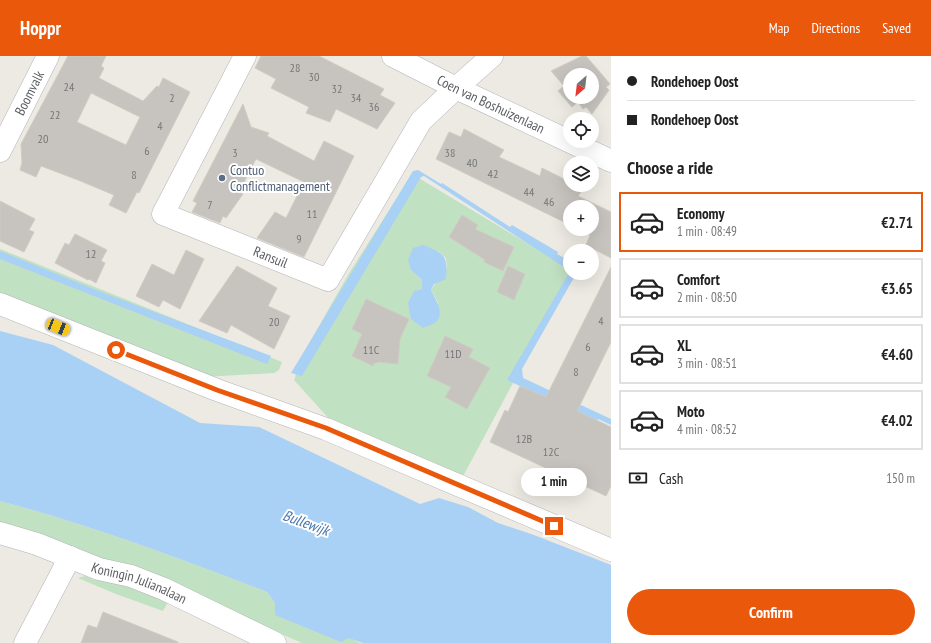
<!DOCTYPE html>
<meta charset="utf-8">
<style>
:root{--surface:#fff;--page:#f6f6f6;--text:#222;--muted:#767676;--line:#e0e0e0;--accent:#ea580c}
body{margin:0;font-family:"PT Sans Narrow",sans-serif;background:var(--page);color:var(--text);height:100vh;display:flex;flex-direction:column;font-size:15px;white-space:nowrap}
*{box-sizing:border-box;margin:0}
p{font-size:13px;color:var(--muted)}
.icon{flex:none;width:22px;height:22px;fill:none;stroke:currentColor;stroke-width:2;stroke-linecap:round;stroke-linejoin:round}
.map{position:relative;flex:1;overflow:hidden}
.details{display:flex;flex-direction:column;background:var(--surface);width:320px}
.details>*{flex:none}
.hud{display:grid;align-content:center;height:88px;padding:0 16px;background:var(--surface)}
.needle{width:26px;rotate:208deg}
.fabs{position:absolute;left:563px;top:12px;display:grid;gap:8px}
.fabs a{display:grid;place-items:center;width:36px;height:36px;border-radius:50%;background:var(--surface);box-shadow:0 4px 16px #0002;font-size:20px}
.end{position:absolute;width:18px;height:18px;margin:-9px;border:5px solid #ea580c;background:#fff;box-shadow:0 0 0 2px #fff}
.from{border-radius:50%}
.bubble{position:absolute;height:28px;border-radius:14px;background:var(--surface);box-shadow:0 4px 16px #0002;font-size:13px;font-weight:800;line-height:28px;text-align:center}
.car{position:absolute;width:12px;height:24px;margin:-12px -6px;border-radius:5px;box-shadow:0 0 3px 1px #0007;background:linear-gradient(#f5c518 24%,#345 0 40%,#f5c518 0 76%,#345 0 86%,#f5c518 0)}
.hud b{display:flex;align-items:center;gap:14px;height:38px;font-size:15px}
.hud b+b{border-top:1px solid var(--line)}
.hud i{width:10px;height:10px;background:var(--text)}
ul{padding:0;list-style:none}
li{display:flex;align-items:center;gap:12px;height:60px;margin:0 8px 6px;padding:0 8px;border:2px solid var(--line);border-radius:0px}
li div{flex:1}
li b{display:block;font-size:15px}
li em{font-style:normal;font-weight:800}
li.current{border-color:var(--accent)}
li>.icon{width:36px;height:36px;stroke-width:1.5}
h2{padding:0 16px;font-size:18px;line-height:48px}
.pay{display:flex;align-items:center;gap:10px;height:44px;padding:0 16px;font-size:15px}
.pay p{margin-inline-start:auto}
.primary-button{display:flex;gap:8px;margin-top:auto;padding:8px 16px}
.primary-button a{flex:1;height:46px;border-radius:24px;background:var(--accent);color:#fff;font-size:16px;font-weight:800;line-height:46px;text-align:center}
header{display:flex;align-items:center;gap:24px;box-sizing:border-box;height:56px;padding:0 20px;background:var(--accent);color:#fff}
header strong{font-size:19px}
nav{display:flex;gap:22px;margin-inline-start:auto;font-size:14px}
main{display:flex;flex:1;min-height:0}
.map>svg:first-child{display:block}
</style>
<header>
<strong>Hoppr</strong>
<nav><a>Map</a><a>Directions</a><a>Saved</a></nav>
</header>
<main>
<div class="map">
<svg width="611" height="587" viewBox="0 0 611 587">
<rect width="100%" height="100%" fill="#eceae2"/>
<path fill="#c1e1c3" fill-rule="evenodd" d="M412,118l158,95v4h2l-111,207 -120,-48 -47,-52 1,-2 3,-15 50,-88zM438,195l8,7 1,9 -16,23 8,14 -17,-15v-9l-11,-10z
M0,193l282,113 -3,8 -5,3 -71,4 -203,-81z
M0,445c91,24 179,57 267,91l8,11 85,40h-58l-129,-56 -173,-57z
M85,520l9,4 33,2 41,20 -5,9 -47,-17 -38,-16z"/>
<path fill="#a9d0f5" d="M418,114l23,14 1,-1 68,44 2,-2 46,27 -1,2 13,7v12l6,1 -54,95 1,9 88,41v6l-13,-6 -1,2 -90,-41 63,-109 -146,-95 -3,1 -119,199 -11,-3 122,-202z
M423,189c21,9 25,9 23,34l-12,5 -3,6c4,9 15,24 4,33 -3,2 -9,3 -12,5l-12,-9 -3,-16 6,-12 8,-2v-9l-11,-10 -3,-10 5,-12z
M0,195l101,41 170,64 -4,8 -267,-105z
M0,275l53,14 147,78 59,4 161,77 19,-6 29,9 30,16 36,12 77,30v78h-248l-15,-5 -7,4 -66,-27v-12l-8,-11c-88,-34 -176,-67 -267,-91z"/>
<path fill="#c7c4bf" stroke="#d0ccc2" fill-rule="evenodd" d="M68,0h38l-5,10 3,2 -5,10 44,23 14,-15 2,1 4,-9 27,14 -51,101 -2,-1 -11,21 -17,-8 5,-10 -36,-15 -37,-14 -5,11 -16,-7 2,-7 -1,-19zM91,37l49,24 -14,28 -49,-23z
M261,0h58l65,33 -4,6 15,8 -18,26 -41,-20 -6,13 -24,-9 3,-6 -38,-19 5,-9 -21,-11z
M582,0h4l24,28 -4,3 3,3 -17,24 -6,-7 -3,2 -5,-7 -6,5 -14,-16 6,-5 -13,-15zM570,19h22v22h-22z
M243,48l8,23 18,6 -2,3 47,25 10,-20 30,15 -50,101 -47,-19 18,-26 11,6 18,-36 -48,-23 -17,33 4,2 -17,24 -3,-2 -3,7 -28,-11 5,-9 -4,-2z
M464,73l40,21 -5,7 41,19 2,-8 28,14v3h6l7,4 -5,7 33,16v46l-25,-13 4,-10 -13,-6h15v-22h-22v18l-134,-66 13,-27 12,5z
M0,145l35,18 -6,11 5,2 -10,20 -24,-11z
M462,159l16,10 -3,4 39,18 -11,24 -19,-9 1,-2 -36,-23z
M75,178l32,16 -6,11 4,2 -9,20 -7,-4 -1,1 -33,-17 10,-20 4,2z
M186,194l18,9 -24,50 -17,-9 -4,7 -23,-11 16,-32 22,11z
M237,210l40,22 -9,18 22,10 -16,33 -43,-24 -4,8 -28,-12z
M508,210l17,8 -11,26 -17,-8z
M611,211v75l-34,69 34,16v59l-5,10 -116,-54 15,-32 3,2 12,-26 26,11z
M366,243l43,20 -9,20 -2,25 -20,-2 -1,1h-3l-1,3 -21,-10 10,-22 -10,-5z
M445,280l28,13 -4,8 21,11 -23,41 -22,-12 6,-10 -24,-11z
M103,556l75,30v1h-97l7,-18 9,3z"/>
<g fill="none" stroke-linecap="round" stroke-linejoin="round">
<defs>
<g id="minor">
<path id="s1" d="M245,0l-82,158 165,66 93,-159 35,-33 36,-32"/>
<path id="s2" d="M393,0l63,32 155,73"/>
<path id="s3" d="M0,95l48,-95"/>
<path d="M0,248l217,86 109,39 285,121"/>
<path id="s4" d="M0,477l37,11 62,25 32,7 33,13 111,54"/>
<path d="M25,587l45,-86"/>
</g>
</defs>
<use href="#minor" stroke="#b3b4b8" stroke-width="23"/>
<use href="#minor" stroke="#fff" stroke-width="22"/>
</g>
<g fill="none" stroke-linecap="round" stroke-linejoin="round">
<path stroke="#ea580c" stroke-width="5" d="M116,294l101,40 109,38 228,98"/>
</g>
<circle fill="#5c6f8a" stroke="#fff" stroke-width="1.5" cx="222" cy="122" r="4"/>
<g text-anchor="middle" stroke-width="4" stroke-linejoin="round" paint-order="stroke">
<g font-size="12" fill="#767778">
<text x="295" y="16">28</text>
<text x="314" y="25">30</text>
<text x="69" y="35">24</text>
<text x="337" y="37">32</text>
<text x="172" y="46">2</text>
<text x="356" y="46">34</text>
<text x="374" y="55">36</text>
<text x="55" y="63">22</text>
<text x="160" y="74">4</text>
<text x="43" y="87">20</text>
<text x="147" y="99">6</text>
<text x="235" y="101">3</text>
<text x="450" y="101">38</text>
<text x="472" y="111">40</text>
<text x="493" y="122">42</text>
<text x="134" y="123">8</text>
<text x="529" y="140">44</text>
<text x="549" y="150">46</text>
<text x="210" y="153">7</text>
<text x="312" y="162">11</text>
<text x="299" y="187">9</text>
<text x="91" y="202">12</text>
<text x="601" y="269">4</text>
<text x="274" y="270">20</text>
<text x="588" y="295">6</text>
<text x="371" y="298">11C</text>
<text x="453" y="302">11D</text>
<text x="576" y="320">8</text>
<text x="524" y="387">12B</text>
<text x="551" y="400">12C</text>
</g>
<g font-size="14" fill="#5b5d61" stroke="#fff">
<text dy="5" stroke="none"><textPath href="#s3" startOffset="65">Boomvalk</textPath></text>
<text dy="5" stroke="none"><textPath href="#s2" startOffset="109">Coen van Boshuizenlaan</textPath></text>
<text dy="5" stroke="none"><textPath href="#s1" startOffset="294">Ransuil</textPath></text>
<text dy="5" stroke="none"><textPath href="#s4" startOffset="148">Koningin Julianalaan</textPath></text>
</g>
<g font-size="14" fill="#4e5e75" stroke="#fff" text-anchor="start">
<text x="230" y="119">Contuo<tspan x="230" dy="16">Conflictmanagement</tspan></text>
</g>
<g font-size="15" font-style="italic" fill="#4c77ad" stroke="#fff">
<text transform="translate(306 467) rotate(20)" y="5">Bullewijk</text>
</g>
</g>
</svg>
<div class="fabs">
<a><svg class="needle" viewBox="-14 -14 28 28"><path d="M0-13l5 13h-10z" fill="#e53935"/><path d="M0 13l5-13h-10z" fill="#767676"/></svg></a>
<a><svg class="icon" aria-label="locate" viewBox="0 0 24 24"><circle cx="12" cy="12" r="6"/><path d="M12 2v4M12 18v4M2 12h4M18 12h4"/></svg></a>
<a><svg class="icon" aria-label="layers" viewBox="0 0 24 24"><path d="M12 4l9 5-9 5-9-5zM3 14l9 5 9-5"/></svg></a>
<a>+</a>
<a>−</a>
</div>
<i class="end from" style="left:116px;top:294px"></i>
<i class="end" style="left:554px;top:470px"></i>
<div class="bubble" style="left:521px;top:412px;width:66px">1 min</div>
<i class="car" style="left:58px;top:271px;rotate:112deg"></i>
</div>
<section class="details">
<div class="hud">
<b><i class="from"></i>Rondehoep Oost</b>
<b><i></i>Rondehoep Oost</b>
</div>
<h2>Choose a ride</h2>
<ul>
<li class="current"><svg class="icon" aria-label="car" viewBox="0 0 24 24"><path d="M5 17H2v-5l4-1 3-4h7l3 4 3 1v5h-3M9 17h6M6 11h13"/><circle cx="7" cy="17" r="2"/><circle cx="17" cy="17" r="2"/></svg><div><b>Economy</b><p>1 min · 08:49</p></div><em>€2.71</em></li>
<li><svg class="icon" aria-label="car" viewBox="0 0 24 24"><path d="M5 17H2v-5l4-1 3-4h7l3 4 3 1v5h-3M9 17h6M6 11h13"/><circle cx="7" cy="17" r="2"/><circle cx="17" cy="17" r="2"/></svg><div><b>Comfort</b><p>2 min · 08:50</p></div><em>€3.65</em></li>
<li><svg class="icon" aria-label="car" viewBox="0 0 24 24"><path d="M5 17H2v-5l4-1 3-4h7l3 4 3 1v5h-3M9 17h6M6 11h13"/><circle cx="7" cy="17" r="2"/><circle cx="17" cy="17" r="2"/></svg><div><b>XL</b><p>3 min · 08:51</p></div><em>€4.60</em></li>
<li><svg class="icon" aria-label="car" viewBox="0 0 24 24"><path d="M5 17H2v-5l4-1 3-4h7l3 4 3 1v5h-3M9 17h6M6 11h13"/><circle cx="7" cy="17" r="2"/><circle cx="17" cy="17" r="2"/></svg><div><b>Moto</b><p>4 min · 08:52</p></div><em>€4.02</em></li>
</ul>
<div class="pay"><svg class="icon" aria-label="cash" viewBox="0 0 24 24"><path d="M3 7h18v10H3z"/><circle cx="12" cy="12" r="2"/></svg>Cash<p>150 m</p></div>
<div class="primary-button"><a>Confirm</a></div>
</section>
</main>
